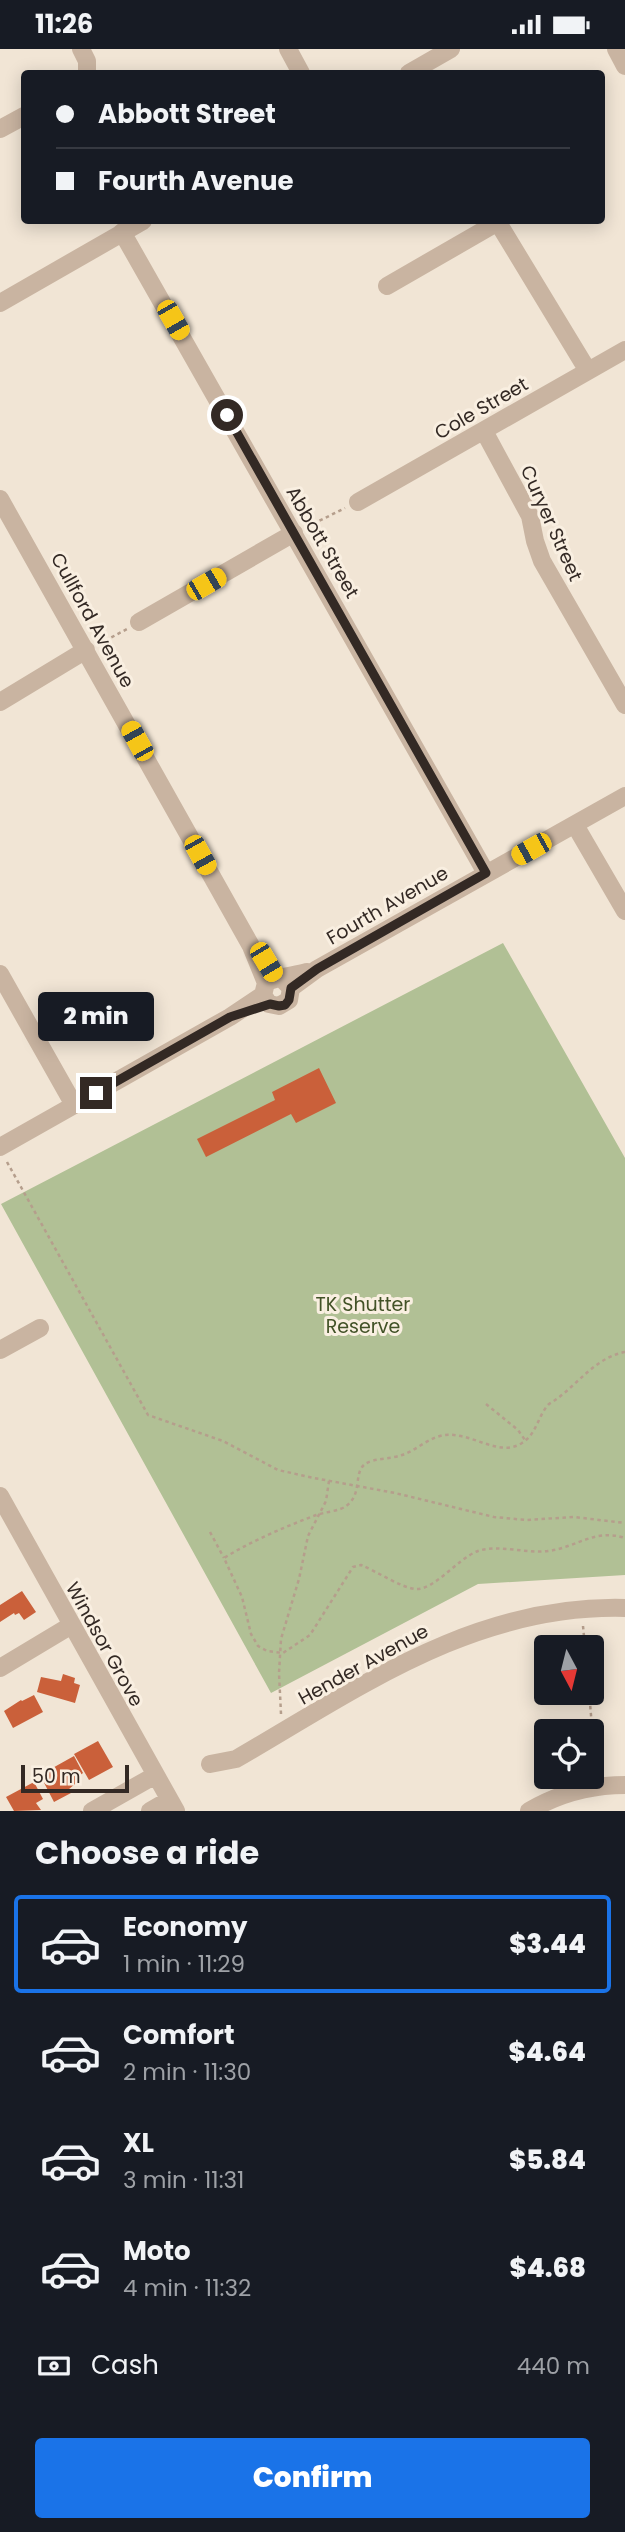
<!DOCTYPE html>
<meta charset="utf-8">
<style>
:root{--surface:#171b24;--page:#242831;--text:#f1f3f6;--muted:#9ea1a6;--line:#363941;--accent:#1a73e8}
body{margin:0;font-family:Poppins,sans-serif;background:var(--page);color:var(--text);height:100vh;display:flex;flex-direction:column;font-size:26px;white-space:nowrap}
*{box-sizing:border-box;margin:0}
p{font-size:23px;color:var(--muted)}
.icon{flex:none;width:38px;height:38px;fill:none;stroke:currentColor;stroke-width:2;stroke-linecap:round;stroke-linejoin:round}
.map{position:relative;height:1762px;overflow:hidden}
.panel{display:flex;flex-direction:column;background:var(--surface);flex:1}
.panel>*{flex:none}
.top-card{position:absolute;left:21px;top:21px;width:584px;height:154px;border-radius:7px;box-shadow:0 4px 18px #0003;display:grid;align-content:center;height:154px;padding:0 35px;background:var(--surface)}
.needle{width:46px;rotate:173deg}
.controls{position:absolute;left:534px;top:1586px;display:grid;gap:14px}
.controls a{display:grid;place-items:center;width:70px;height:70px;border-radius:7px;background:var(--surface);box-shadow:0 4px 18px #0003;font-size:35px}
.scale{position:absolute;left:21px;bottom:18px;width:108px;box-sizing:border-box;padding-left:7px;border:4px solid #332924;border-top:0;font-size:19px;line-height:24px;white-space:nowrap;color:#332924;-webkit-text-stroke:5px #f9efe1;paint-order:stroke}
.end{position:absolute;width:32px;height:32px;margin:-16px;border:9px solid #332924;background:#fff;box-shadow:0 0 0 4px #fff}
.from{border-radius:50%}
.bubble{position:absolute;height:49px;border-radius:7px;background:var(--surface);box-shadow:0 4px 18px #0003;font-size:23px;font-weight:800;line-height:49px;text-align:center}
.car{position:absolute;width:21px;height:42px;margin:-21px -10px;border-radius:9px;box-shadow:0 0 5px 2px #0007;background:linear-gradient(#f5c518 24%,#345 0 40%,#f5c518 0 76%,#345 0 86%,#f5c518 0)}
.top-card b{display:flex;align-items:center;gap:24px;height:66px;font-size:26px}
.top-card b+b{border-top:2px solid var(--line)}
.top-card i{width:18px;height:18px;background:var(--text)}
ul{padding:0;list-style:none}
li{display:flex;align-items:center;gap:21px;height:98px;margin:0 14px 10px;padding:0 21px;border:4px solid transparent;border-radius:7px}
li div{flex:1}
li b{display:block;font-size:26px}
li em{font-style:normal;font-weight:800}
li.active{border-color:var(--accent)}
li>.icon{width:63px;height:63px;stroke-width:1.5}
h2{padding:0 35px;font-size:32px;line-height:84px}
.pay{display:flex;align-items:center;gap:18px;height:77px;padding:0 35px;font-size:26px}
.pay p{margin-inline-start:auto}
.cta{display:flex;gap:14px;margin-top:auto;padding:14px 35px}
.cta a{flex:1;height:80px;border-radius:7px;background:var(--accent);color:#fff;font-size:28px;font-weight:800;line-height:80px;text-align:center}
.status{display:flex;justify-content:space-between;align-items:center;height:49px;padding:0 35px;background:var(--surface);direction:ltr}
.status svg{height:19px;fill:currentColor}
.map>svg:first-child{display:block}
</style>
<div class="status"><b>11:26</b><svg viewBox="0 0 49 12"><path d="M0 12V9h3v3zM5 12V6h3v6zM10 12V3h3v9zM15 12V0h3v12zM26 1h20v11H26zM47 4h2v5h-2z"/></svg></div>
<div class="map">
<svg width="625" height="1762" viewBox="0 0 625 1762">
<rect width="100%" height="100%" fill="#f1e5d5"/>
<path fill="#b1c095" d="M503,894l122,215v417l-147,9 -207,109 -270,-489z"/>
<path fill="#ca603a" d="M319,1019l17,35 -40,20 -5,-9 -85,43 -9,-18 78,-39 -3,-8z
M22,1542l14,21 -12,8 -5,-7 -4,2 -1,-2 -14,9v-17z
M63,1625l12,4 -1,5 6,2 -5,18 -38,-11 4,-15 20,4z
M34,1646l9,17 -30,16 -9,-17 17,-11 1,1z
M98,1692l15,26 -24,13 -15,-26z
M74,1707l9,17 -4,3 2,3 -12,10 2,4 -17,9 -14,-27z
M34,1733l9,17 -7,4 5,7 -27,1 -8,-14z"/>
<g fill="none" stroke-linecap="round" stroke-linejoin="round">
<path stroke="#b59e8c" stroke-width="2.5" stroke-dasharray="3.5 3.5" stroke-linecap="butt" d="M307,478l38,-19
M99,595l28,-15
M7,1113l141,253 75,26 55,29 36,8 81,15 99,24 32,3 48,-3 51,6
M625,1303c-32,6 -49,36 -76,52 -11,11 -12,30 -27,39 -23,15 -50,-11 -77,-8 -16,2 -28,15 -43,20 -10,4 -28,3 -37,9 -12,9 -2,30 -19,42 -6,5 -21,6 -30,9 -31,12 -63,25 -92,43l18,39 9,37 7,12 9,5 16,2 27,-18 43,-68 8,-2c15,6 39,22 54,24 19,2 43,-31 63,-38 21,-7 48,3 70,0 27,-3 47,-23 77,-13
M486,1355l32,26 7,10
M210,1483l14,26
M583,1577l2,21
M589,1643l7,81
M281,1665l-2,-41 2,-34 18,-60 9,-43 18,-35 3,-20"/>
<path stroke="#c9b4a1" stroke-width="18" d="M81,0l6,12v12
M288,0l13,24
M616,0l9,17
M409,24l42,-24
M0,80l24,-13
M497,172l91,150
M122,183l364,641
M387,237l111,-64
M0,254l143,-82
M484,382l46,85 5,25 7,20 83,144
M0,450l251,447 15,37
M358,453l267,-152
M139,573l155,-89
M0,653l86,-52
M575,776l50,86
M0,925l74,131
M282,930l9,9 -2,12 -10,6 -10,-2 -6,-9 3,-12c12,-7 27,-7 41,-11
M291,939l26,-19 308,-173
M0,1098l230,-130 33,-22
M0,1301l40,-22
M0,1447l176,315
M0,1619l70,-42
M210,1715l26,-5c124,-72 239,-155 389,-151
M92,1762l62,-35
M150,1762l19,-11
M529,1762c29,-17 63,-26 96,-26"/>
</g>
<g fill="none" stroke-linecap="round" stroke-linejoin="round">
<path stroke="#332924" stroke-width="9" d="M96,1044l134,-76 40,-13 9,2 6,-1 4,-5 2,-12 26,-19 169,-96 -259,-458"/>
</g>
<g text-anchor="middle" stroke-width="6" stroke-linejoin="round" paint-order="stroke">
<g font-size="19" fill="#332924" stroke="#f9efe1">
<text transform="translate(481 359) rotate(-30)" y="7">Cole Street</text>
<text transform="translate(552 474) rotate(66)" y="7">Curyer Street</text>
<text transform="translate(323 493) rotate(60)" y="7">Abbott Street</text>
<text transform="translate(93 571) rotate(61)" y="7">Cullford Avenue</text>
<text transform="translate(387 856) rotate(-30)" y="7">Fourth Avenue</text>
<text transform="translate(105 1595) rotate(61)" y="7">Windsor Grove</text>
<text transform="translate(363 1615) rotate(-29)" y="7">Hender Avenue</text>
</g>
<g font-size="19" fill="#425227" stroke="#f9efe1">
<text x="363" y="1262">TK Shutter<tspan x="363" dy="22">Reserve</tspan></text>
</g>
</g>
</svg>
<div class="controls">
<a><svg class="needle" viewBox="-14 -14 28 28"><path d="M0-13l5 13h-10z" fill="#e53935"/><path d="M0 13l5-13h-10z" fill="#9ea1a6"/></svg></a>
<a><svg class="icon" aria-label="locate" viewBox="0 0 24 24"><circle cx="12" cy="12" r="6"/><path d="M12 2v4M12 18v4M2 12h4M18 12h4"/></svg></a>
</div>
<div class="scale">50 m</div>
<i class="end from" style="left:227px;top:366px"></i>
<i class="end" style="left:96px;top:1044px"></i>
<div class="bubble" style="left:38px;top:943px;width:116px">2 min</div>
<i class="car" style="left:173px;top:271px;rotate:150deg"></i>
<i class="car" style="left:206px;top:535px;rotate:60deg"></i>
<i class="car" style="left:137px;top:692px;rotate:331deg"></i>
<i class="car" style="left:531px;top:800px;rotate:241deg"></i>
<i class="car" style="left:200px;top:806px;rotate:151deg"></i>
<i class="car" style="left:266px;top:913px;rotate:149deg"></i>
<div class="top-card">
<b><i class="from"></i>Abbott Street</b>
<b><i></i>Fourth Avenue</b>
</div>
</div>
<section class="panel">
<h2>Choose a ride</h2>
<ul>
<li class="active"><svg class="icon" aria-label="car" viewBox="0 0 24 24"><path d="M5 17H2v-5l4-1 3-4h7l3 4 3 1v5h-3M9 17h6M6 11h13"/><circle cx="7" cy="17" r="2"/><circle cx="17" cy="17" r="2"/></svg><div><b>Economy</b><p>1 min · 11:29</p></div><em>$3.44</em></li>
<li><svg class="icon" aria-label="car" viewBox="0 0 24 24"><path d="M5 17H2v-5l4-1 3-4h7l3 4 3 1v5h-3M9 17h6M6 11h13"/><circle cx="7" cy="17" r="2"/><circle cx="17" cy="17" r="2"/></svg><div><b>Comfort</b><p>2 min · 11:30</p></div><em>$4.64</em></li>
<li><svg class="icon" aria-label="car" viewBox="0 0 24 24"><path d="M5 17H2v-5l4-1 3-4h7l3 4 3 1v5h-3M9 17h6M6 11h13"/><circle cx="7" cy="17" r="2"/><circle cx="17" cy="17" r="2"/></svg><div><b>XL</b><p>3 min · 11:31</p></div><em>$5.84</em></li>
<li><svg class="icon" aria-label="car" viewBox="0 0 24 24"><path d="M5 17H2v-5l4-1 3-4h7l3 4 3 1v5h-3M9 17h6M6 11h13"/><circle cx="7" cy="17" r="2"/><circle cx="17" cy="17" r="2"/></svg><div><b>Moto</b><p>4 min · 11:32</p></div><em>$4.68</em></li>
</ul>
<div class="pay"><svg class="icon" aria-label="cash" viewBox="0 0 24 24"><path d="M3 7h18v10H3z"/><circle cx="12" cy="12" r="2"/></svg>Cash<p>440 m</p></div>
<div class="cta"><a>Confirm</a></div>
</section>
